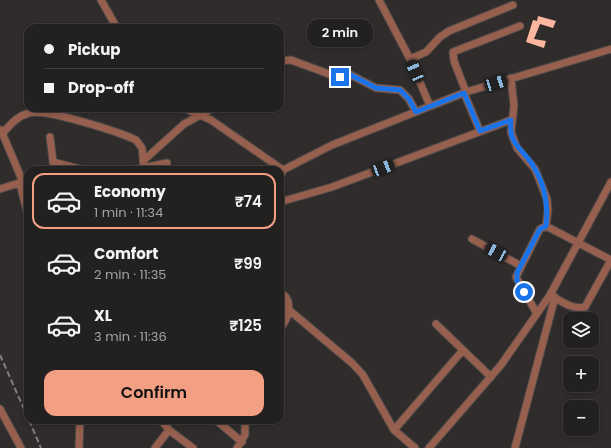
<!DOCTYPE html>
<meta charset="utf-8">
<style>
:root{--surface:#232120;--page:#2b2929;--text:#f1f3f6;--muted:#a3a3a5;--line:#403e3e;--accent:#f39f84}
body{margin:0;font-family:Poppins,sans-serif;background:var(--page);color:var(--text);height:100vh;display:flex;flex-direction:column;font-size:15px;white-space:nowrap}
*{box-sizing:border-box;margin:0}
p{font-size:13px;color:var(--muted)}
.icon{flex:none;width:22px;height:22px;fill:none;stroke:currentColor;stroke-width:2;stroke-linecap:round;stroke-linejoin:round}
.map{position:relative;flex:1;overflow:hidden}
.panel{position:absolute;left:24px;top:166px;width:260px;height:258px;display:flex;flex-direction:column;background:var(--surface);border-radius:12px;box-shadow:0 2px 6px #0003,0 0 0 1px var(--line)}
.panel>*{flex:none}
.hud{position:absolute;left:24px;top:24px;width:260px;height:88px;border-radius:12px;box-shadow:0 2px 6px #0003,0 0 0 1px var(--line);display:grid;align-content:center;height:88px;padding:0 20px;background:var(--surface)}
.fabs{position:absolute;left:563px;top:312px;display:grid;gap:8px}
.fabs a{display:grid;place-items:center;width:36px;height:36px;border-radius:8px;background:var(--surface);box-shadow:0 2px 6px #0003,0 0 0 1px var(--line);font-size:20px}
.end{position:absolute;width:18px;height:18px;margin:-9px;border:5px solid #1a73e8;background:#fff;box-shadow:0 0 0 2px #fff}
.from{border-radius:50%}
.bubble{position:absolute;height:28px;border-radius:12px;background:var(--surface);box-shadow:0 2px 6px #0003,0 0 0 1px var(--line);font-size:13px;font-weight:600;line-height:28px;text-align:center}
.car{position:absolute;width:12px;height:24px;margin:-12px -6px;border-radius:5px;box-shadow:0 0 3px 1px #0007;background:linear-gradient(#222 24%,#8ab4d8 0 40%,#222 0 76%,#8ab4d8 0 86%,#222 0)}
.hud b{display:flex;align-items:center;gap:14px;height:38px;font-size:15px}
.hud b+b{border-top:1px solid var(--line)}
.hud i{width:10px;height:10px;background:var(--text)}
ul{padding:7px 0 0;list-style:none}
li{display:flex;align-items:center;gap:12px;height:56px;margin:0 8px 6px;padding:0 12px;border:2px solid transparent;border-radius:12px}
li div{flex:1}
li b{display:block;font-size:15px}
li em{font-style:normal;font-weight:600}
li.on{border-color:var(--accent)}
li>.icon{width:36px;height:36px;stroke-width:1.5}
.primary-button{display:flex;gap:8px;margin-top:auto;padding:8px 20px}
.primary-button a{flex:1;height:46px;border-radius:12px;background:var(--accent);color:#111;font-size:16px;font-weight:600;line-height:46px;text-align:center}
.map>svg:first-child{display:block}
</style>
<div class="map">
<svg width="611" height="448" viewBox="0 0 611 448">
<rect width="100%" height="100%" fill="#2f2c2b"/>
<path fill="#fdb6a0" d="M538,16l18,5 -3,7 -13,-4 -6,15 12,2 -2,7 -18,-6 7,-22 4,1z"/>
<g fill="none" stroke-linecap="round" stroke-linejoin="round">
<defs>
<path id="minor" d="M101,0l16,28
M379,0l31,59 20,47
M410,59l16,-7 14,-15 9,-6 64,-26
M280,61l11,-1 46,17 10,-4 29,15 24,2 9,9 7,13
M511,78l3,28 -3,26 6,16 18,21 12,30 1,11 -2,16
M466,92l-12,-31 -1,-9 67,-26
M464,93l16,38
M184,108l27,12 72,50
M1,130l27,64
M2,134c8,-9 15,-18 27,-21 16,-5 90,19 107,27l6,8 2,20
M50,137l4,33
M143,161l41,-37 29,-16
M53,162l31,8
M132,170l35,-7
M280,178l3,-8 49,-25 134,-53 145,-43
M20,184l8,32
M0,189l19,-6
M280,202l52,-15 179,-67
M472,239l49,27
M280,293c14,6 9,26 0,35
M289,310l63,53 11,12 31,55 21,18
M537,314l-21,-37 24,-48 6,-3 65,34 -26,47c-14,3 -23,-6 -35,-12
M436,324l55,53
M0,409l21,39
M161,420l8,10 24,18
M216,420l26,22
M394,430l69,-80
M79,448l1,-28
M155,448l14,-18
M237,448l8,-13v-15
M429,448l72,-83 49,-70 61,-113
M515,448l40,-151"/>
</defs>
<use href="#minor" stroke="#4b4847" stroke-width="9"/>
<use href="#minor" stroke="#965f4e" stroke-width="7"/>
<path stroke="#807e7d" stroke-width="2" stroke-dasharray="6 3" stroke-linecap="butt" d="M0,355l28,63
M29,420l12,28"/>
</g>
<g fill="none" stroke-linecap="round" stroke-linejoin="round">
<path stroke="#1a73e8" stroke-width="5" d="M340,77l7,-4 29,15 24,2 9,9 7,13 48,-19 16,38 31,-11c-3,23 10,28 21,44 12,18 17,41 14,62l-6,3 -23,44v8l7,11"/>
</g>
</svg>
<div class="fabs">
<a><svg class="icon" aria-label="layers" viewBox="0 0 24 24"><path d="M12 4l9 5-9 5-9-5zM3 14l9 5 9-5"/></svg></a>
<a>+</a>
<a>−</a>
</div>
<i class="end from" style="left:524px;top:292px"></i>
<i class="end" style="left:340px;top:77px"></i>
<div class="bubble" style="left:307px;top:19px;width:66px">2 min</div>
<i class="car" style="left:415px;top:71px;rotate:337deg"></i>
<i class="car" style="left:496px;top:83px;rotate:73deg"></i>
<i class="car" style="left:383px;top:168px;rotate:69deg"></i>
<i class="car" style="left:496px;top:252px;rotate:299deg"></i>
<div class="hud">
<b><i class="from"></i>Pickup</b>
<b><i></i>Drop-off</b>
</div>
<section class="panel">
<ul>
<li class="on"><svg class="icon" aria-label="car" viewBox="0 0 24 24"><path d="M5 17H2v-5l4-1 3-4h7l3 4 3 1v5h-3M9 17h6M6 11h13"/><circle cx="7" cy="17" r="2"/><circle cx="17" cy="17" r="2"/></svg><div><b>Economy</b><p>1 min · 11:34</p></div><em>₹74</em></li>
<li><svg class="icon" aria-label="car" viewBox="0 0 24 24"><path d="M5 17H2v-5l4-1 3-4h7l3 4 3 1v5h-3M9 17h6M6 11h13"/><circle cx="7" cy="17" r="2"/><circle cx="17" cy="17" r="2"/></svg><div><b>Comfort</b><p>2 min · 11:35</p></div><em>₹99</em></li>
<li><svg class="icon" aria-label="car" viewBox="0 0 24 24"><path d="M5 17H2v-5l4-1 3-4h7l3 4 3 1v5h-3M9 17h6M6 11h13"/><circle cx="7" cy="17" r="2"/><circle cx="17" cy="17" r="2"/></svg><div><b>XL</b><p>3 min · 11:36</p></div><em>₹125</em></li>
</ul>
<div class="primary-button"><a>Confirm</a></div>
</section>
</div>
